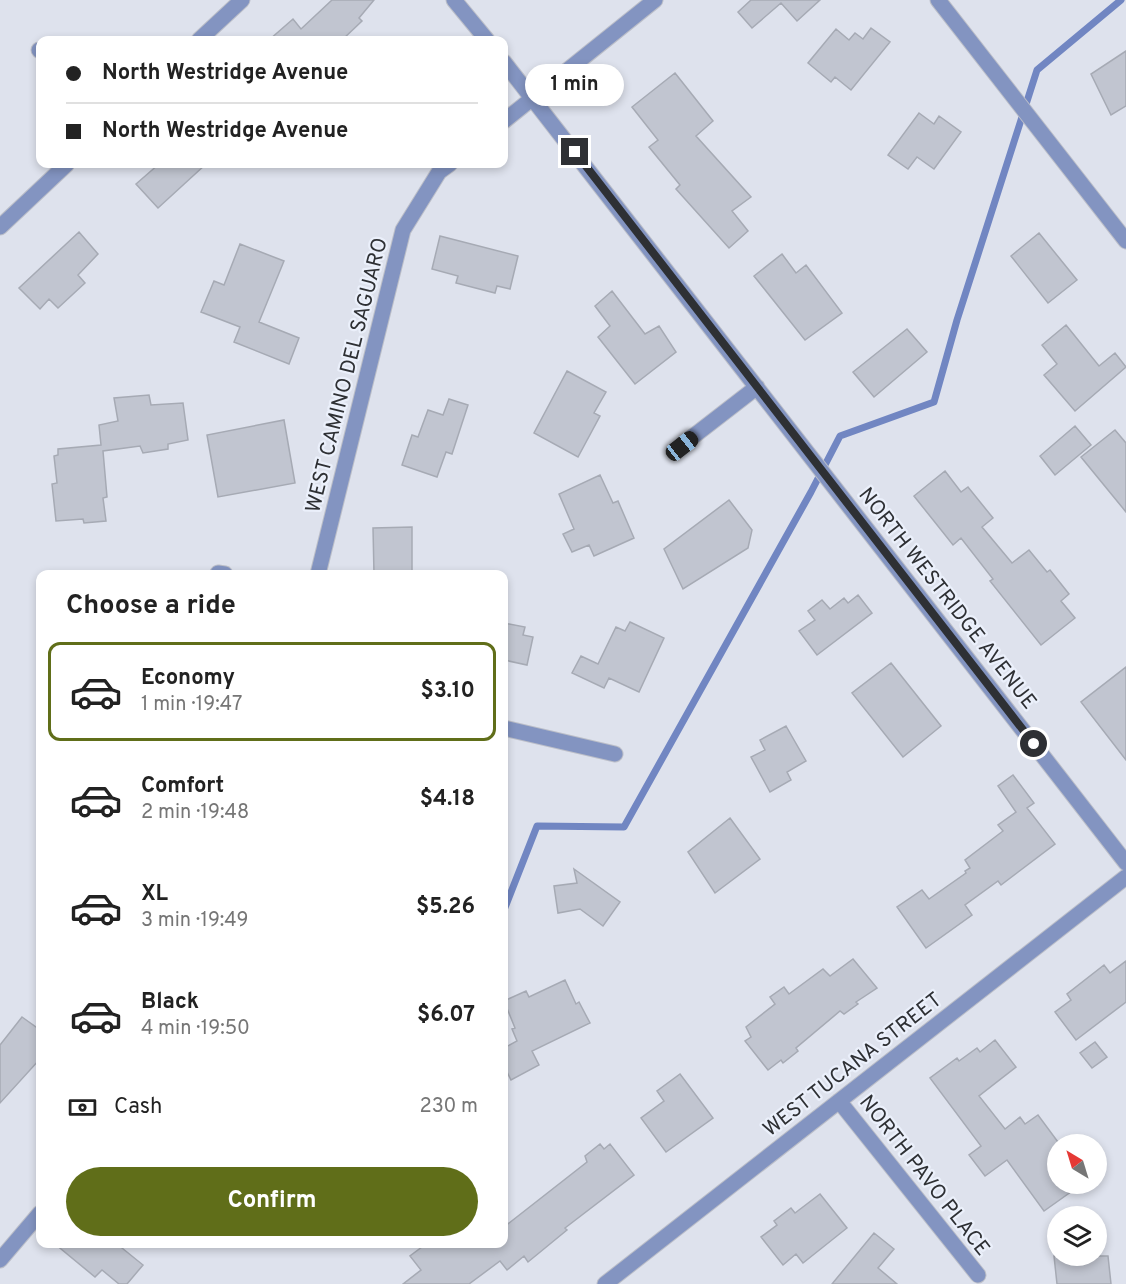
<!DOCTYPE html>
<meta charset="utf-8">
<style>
:root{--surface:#fff;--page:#f2f2f2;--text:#222;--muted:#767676;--line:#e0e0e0;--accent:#606e19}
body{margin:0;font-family:Overpass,sans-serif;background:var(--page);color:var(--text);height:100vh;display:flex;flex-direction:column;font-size:22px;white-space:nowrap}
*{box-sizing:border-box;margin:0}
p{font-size:20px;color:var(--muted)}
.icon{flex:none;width:33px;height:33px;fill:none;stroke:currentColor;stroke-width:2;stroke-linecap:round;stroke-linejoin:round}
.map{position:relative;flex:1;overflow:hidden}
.details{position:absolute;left:36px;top:570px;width:472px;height:678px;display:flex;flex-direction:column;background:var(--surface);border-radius:12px;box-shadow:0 3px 9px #0003}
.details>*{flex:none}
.top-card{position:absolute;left:36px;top:36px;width:472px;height:132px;border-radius:12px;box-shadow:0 3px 9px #0003;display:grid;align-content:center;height:132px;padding:0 30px;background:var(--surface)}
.needle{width:39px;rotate:322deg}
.tools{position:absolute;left:1047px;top:1134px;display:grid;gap:12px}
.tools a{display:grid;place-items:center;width:60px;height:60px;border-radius:50%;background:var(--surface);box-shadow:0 3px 9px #0003;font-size:30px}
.end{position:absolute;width:27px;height:27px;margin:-14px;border:8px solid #2e3034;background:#fff;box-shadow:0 0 0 3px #fff}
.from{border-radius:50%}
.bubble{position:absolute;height:42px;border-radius:21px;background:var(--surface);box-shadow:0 3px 9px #0003;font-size:20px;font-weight:700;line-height:42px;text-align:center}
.car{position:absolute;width:18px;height:36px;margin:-18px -9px;border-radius:8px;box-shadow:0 0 4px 2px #0007;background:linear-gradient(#222 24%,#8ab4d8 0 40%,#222 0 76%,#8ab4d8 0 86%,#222 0)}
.top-card b{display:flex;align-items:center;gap:21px;height:57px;font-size:22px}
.top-card b+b{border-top:2px solid var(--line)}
.top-card i{width:15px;height:15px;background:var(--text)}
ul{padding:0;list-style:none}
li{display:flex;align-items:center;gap:18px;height:99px;margin:0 12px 9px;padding:0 18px;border:3px solid transparent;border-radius:12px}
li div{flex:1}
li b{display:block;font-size:22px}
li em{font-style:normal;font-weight:700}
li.active{border-color:var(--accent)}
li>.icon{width:54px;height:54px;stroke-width:1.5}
h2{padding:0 30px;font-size:27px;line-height:72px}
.pay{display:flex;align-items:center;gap:15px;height:66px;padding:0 30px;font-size:22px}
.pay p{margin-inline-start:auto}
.primary-button{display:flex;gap:12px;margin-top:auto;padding:12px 30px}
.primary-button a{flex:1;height:69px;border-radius:36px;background:var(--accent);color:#fff;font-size:24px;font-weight:700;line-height:69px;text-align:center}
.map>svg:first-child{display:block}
</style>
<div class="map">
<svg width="1126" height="1284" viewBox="0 0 1126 1284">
<rect width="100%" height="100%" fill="#dee2ed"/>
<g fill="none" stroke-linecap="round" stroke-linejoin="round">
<path stroke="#7186c2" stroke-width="7" d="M504,910l33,-84 87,1 187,-335 29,-56 94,-34 23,-82 80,-250 84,-70"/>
</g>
<path fill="#c1c5d0" stroke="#a6aab4" stroke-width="1.5" d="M332,0h42l-15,18 3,3 -20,19h-73l24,-21 8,10z
M751,0h69l-23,21 -16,-18 -29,25 -14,-16z
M871,28l19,14 -39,48 -16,-13 -4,5 -23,-19 28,-34 13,11 6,-7 8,6z
M1126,51v55l-15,9 -20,-41z
M675,73l38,48 -17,15 55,61 -19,14 16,20 -19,17 -53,-59 4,-4 -31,-38 9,-7 -26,-33z
M919,113l15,11 5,-8 22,16 -27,37 -17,-12 -9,12 -20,-14z
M159,164h47l-48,44 -22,-24z
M79,232l19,22 -20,21 7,8 -27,25 -9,-9 -9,10 -21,-21z
M1039,233l38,47 -29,23 -37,-47z
M440,236l78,20 -8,33 -13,-3 -2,7 -39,-10 2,-7 -26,-7z
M240,244l44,17 -25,61 40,16 -10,26 -55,-22 6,-15 -39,-15 13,-31 10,4z
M782,254l14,19 10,-8 36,48 -37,27 -51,-64z
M612,291l33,43 14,-8 17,26 -41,32 -37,-47 12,-11 -15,-20z
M1066,325l33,41 16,-13 11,14 -51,44 -31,-36 13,-11 -15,-19z
M907,329l20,23 -53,45 -21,-25z
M567,371l39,21 -12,21 6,3 -22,41 -44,-24z
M149,395l2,10 32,-2 5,37 -20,4v5l-25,4 -3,-7 -37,5 4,46 -4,1 3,23 -22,2 -1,-4 -27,2 -4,-37 5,-1 -3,-27 4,-1v-6l43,-4 -2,-20 19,-4 -4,-23z
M449,399l19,6 -16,49 -6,-2 -9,25 -35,-12 10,-30 6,2 10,-27 15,5z
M284,420l11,63 -77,14 -11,-62z
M1075,426l16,19 -36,30 -15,-19z
M1115,430l11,13v69l-45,-55z
M945,471l16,21 7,-5 25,31 -11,9 30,36 17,-13 18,22 3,-2 19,24 -8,7 14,17 -34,27 -51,-64 3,-2 -32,-41 -8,7 -39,-49z
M600,475l13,28 5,-2 16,37 -40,18 -5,-11 -17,7 -9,-18 11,-5 -15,-35z
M729,500l23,30 -4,18 -65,41 -19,-40z
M412,527v47h-38l-1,-46z
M858,595l14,18 -55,42 -18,-24 16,-11 -7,-9 14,-11 8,9 14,-11 4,5z
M630,622l34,16 -25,54 -30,-14 -5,10 -32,-15 9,-17 17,8 18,-37 9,4z
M504,623l21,4 -2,8 10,2 -6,28 -23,-5z
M891,663l50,63 -38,31 -51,-64z
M1126,667v93l-45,-58z
M786,726l20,35 -19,11 4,8 -21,12 -19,-35 14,-7 -5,-10z
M1013,775l21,28 -7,5 28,36 -54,41 -3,-4 -33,24 7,10 -46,33 -29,-41 25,-17 7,9 37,-26 -1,-2 5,-3 -5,-8 38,-29 -5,-6 18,-13 -18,-26z
M730,818l30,41 -45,34 -27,-41z
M574,869l46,33 -17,24 -23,-17 -22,4 -4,-27 23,-3z
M853,959l24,29 -21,14 2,2 -14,10 -4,-3 -44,37 2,3 -15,12 -2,-3 -13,10 -23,-29 6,-4 -5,-10 29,-23 -5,-7 14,-10 5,7 34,-25 7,7z
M1126,961v41l-50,38 -21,-28 16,-12 -4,-6 37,-29 6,8z
M565,980l11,24 3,-2 11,21 -58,28 7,14 -28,15 -7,-14v-18l13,-7 -5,-12 3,-1 -11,-27 22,-10 3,6z
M22,1017l18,13v29l-40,44v-58z
M995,1040l21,27 -37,29 26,33 15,-12 5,7 13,-9 20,27v42h24l-38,27 -37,-51 -22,16 -16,-21 12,-9 -51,-68 27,-20 2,3 18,-13 3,4z
M1095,1042l12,15 -15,11 -12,-15z
M680,1074l33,44 -47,34 -25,-34 23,-17 -7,-10z
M600,1144l4,5 6,-5 24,31 -69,53 2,2 -39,32 -4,-6 -17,14 -7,-9 -31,23h-66l18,-14 -11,-14 16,-12h78v-17l83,-65 -2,-6z
M820,1194l27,34 -44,35 -7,-9 -13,11 -22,-28 16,-12 -3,-4 17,-13 4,5z
M874,1233l20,16 -16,19 19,16h-65z
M55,1244h62l26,21 -16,19h-8l-17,-14 -7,7z
M1054,1256h54l3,28h-54z"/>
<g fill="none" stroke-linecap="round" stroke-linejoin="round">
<defs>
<path id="street" d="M454,0l33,40
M938,0l188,241
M199,40l43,-40
M39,50l1,1
M504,62l622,801
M504,121l151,-121
M0,227l67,-63
M682,445l75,-58
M218,573l7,1
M318,574l85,-344 36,-58 11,-8
M504,728l111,26
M839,1101l139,174
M0,1260l40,-47
M605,1284l521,-407"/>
</defs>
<use href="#street" stroke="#bbbec8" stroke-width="17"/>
<use href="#street" stroke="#8394c1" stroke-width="15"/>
</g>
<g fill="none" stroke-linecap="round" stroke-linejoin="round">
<path stroke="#2e3034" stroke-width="8" d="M575,152l459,592"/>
</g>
<g text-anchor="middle" stroke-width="4.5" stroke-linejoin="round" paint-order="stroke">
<g font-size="21" fill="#2e3034" stroke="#ebf0fb">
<text transform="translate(346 375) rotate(-76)" y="7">WEST CAMINO DEL SAGUARO</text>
<text transform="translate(948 598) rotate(52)" y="7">NORTH WESTRIDGE AVENUE</text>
<text transform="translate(852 1064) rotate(-38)" y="7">WEST TUCANA STREET</text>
<text transform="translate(925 1175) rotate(52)" y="7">NORTH PAVO PLACE</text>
</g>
</g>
</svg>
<div class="tools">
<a><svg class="needle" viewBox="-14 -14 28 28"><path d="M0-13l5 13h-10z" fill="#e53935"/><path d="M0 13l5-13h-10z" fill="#767676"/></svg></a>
<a><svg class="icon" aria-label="layers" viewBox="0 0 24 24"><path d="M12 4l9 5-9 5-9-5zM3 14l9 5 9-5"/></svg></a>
</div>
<i class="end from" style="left:1034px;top:744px"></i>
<i class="end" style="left:575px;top:152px"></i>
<div class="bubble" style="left:525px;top:64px;width:99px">1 min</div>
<i class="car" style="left:682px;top:446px;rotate:52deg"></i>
<div class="top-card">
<b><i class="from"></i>North Westridge Avenue</b>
<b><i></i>North Westridge Avenue</b>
</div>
<section class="details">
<h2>Choose a ride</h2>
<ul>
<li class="active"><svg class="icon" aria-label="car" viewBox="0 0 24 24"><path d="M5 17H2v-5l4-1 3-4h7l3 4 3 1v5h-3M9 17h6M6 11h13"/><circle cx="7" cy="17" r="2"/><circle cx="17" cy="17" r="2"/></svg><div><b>Economy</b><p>1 min · 19:47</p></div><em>$3.10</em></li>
<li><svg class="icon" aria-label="car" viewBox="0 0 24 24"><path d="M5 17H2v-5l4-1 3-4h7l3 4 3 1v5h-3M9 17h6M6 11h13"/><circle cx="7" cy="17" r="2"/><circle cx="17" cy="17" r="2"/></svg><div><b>Comfort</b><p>2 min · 19:48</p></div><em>$4.18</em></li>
<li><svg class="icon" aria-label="car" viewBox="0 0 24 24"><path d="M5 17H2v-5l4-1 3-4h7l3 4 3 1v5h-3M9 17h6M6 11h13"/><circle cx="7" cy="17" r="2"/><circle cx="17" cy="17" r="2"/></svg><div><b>XL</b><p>3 min · 19:49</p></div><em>$5.26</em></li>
<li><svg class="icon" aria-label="car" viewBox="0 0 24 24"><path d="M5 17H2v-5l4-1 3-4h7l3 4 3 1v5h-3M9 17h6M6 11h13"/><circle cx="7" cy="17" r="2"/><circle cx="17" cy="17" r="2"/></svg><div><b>Black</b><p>4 min · 19:50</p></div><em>$6.07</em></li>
</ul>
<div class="pay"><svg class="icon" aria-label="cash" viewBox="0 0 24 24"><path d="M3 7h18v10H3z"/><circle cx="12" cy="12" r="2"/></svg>Cash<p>230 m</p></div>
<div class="primary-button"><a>Confirm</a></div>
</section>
</div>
